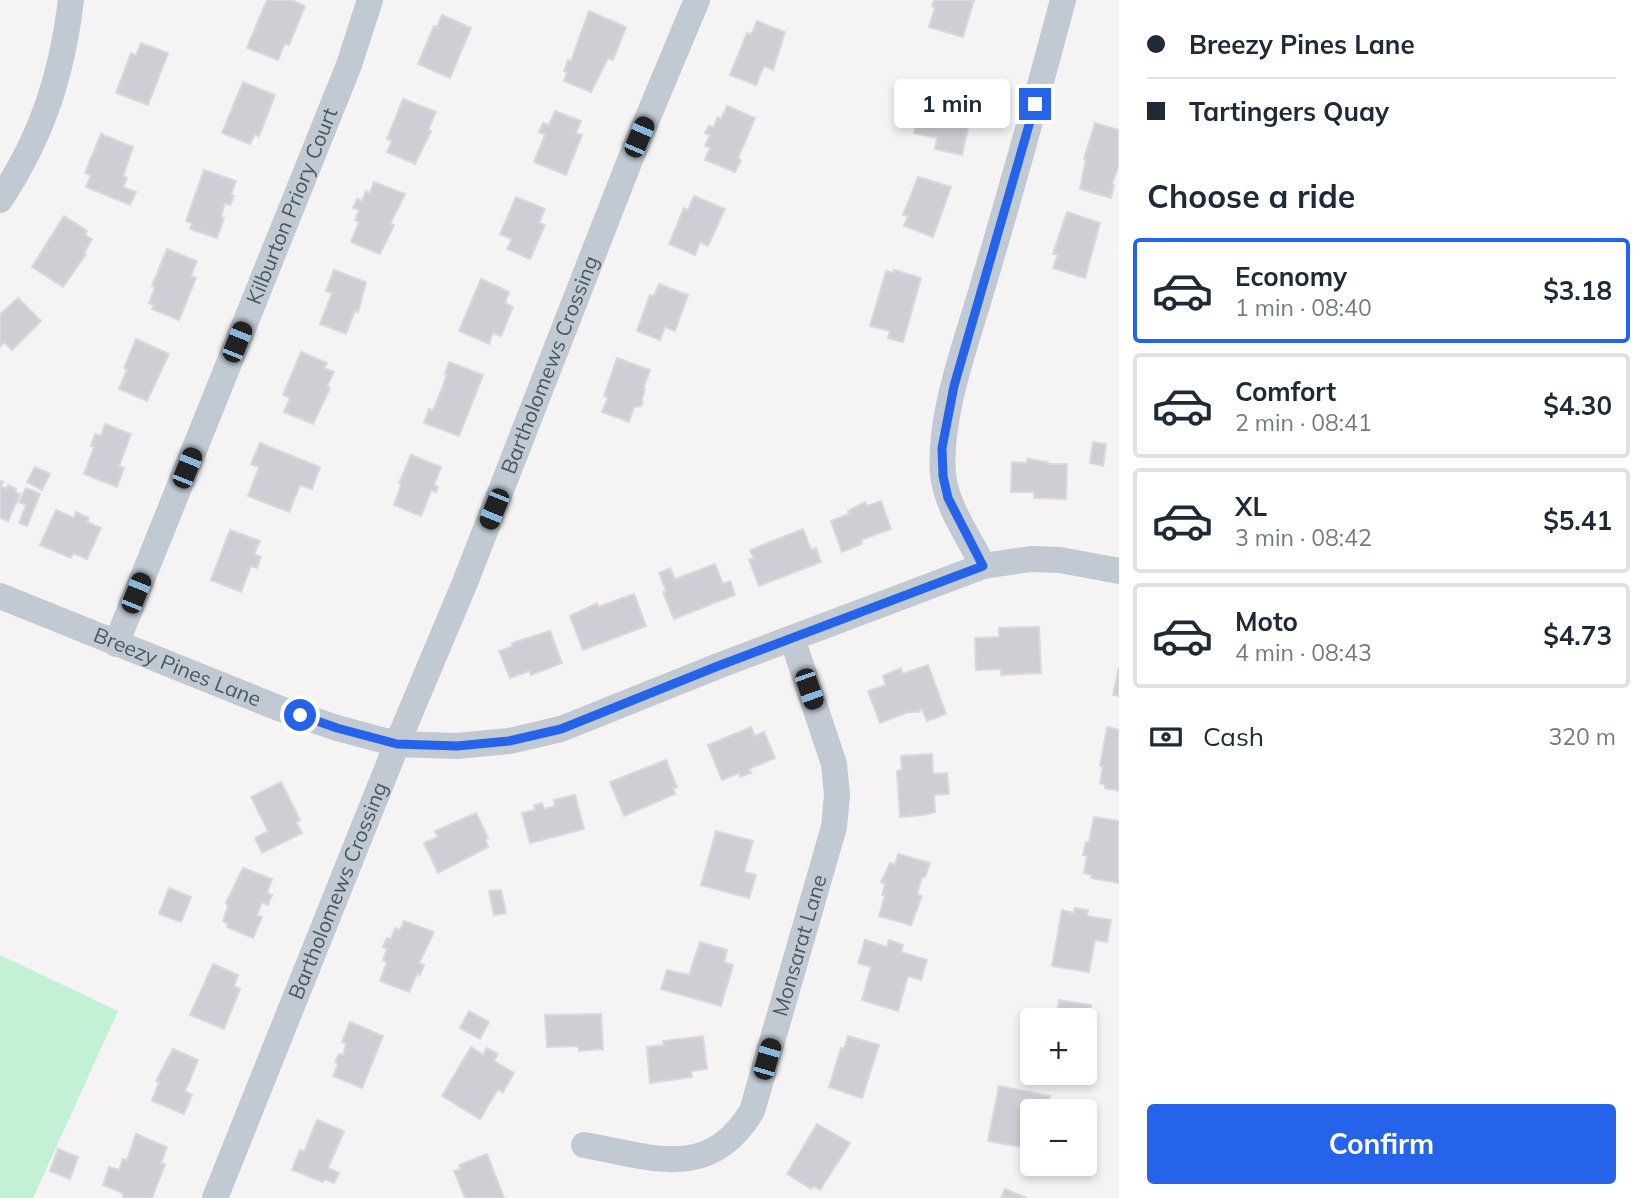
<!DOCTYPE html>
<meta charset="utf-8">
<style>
:root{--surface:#fff;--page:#f2f2f3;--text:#1f2937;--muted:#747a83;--line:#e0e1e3;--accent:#2563eb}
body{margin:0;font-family:Mulish,sans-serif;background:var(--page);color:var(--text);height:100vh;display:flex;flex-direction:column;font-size:26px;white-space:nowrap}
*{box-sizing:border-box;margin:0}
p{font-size:23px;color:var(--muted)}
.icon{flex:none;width:38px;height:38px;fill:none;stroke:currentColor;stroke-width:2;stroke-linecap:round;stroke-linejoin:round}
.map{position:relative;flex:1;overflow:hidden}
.panel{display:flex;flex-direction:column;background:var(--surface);width:525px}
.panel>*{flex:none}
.top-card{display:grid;align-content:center;height:154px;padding:0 28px;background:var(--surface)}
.buttons{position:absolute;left:1020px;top:1008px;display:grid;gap:14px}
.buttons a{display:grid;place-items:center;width:77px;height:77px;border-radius:7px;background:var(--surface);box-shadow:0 4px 10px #0003;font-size:35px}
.end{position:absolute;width:32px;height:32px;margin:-16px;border:9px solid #2563eb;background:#fff;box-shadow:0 0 0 4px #fff}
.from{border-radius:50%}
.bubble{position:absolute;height:49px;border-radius:7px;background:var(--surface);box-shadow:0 4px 10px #0003;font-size:23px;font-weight:700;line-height:49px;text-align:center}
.car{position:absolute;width:21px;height:42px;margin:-21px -10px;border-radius:9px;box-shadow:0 0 5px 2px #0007;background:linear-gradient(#222 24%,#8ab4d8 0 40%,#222 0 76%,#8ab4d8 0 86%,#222 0)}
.top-card b{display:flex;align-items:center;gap:24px;height:66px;font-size:26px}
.top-card b+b{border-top:2px solid var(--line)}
.top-card i{width:18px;height:18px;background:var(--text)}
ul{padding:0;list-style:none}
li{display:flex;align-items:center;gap:21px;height:105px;margin:0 14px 10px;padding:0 14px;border:4px solid var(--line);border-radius:7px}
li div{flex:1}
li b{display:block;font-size:26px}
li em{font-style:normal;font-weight:700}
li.current{border-color:var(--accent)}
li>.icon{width:63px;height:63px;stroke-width:1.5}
h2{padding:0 28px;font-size:32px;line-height:84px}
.pay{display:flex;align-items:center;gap:18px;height:77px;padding:0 28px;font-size:26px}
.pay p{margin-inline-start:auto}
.action{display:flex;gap:14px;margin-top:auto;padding:14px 28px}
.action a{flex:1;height:80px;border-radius:7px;background:var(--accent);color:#fff;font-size:28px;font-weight:700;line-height:80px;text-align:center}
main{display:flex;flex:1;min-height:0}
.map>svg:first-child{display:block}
</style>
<main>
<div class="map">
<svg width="1119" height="1198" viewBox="0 0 1119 1198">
<rect width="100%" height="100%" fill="#f5f3f3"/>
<path fill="#c3f1d5" d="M0,955l118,56 -85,187h-33z"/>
<path fill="#cdcfd5" stroke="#d7d9de" stroke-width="2" d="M267,0h25l13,6 -16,39 -4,-2 -7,17 -31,-12z
M934,0h40l-11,37 -34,-10 6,-20 -3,-1z
M589,11l37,16 -13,33 -5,-2 -17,34 -27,-11 3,-8 -3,-2 4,-11 3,1z
M442,15l29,13 -21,50 -32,-14 16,-38 3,1z
M757,21l28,11 -12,38 -9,-4 -8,19 -26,-10 17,-42 4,2z
M141,43l27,10 -20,52 -32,-12 15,-40 5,2z
M243,82l32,13 -16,41 -4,-2 -5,10 -28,-11z
M925,84l43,10 -4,16 -6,-1 -3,16 13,3 -6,27 -27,-6 2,-11 -23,-5z
M403,99l33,13 -8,18 3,1 -16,33 -28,-12 5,-11 -5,-2z
M727,106l28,12 -17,40 3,2 -6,12 -30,-12 5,-12 -5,-2 5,-11 -5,-2 4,-7 4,2 5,-11 3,2z
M555,111l26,10 -5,12 6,2 -16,40 -32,-13 11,-27 -6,-3 4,-9 6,2z
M1095,123l24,7v34l-7,20 2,1 -3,13 -31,-9 6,-30h-2z
M101,134l32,13 -10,29 4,2 -4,9 13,5 -6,13 -44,-18 5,-12 -6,-2z
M204,170l32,11 -5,14 3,1 -4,9 -5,-2 -4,14 3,1 -7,20 -27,-9 2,-6 -6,-2z
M918,177l33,10 -18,50 -29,-11 4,-10 -5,-1z
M374,182l31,12 -15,30 4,1 -14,29 -29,-12 8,-20 -4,-2 4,-10 -6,-2 4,-9 5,2 4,-10 4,2z
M694,196l31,13 -17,37 -8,-4 -5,13 -26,-11 15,-36 4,2z
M516,197l29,12 -6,14 6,2 -15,34 -23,-10 5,-10 -12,-5z
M1067,212l33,11 -15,55 -32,-10 5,-14h-5z
M64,216l23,15 -2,4 7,4 -8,14 2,1 -23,33 -31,-20z
M167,249l30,12 -6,15 5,2 -17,42 -27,-11 2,-4 -5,-2 6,-16 -3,-1z
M334,270l32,12 -8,30 -3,-1 -9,23 -26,-10 12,-31 -6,-2z
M894,270l27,8 -18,64 -15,-4 2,-7 -20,-5 16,-55 7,2z
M481,279l28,13 -4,11 8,4 -12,29 -8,-3 -4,11 -30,-13z
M659,284l29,11 -13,36 -10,-4 -5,13 -23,-9 13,-36 4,1z
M18,298l23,23 -29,29 -8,-8 -4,5v-33z
M136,339l33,15 -22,47 -28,-12 8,-19 -3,-2z
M301,352l26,11 -3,5 10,4 -7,14 3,2 -17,36 -29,-12 6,-14 -7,-3z
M617,358l33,12 -7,19h2l-3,10 1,4 -2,3 -7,1 -5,15 -27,-10 6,-14 -4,-2z
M449,362l34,13 -24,61 -35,-13 5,-14 4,2 14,-36 -2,-1z
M105,424l26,10 -12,32 5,2 -7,19 -33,-13 10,-27 -3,-1 4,-12 6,2z
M1093,442l13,2 -3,22 -13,-3z
M260,443l60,24 -8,22 -12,-4 -11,27 -41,-16 11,-29 -8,-3z
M411,455l30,12 -7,18 4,2 -2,5 -5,-1 -10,25 -27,-11 7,-20 -2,-2z
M1027,459l21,3 -1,2h20l-1,35 -32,-1v-6h-23l1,-30 15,1z
M35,467l15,7 -8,16 -15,-8z
M0,481l3,1 -2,4 5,3 2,-4 8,4 -1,3 5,2 -12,27 -8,-3z
M26,488l14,6 -13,32 -8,-3 7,-18 -7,-3z
M881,501l10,28 -30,11 1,4 -20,8 -11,-31 18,-7 -1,-3 17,-9 2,4z
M56,510l18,8 2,-6 13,6 -2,4 14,6 -14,31 -14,-6 -2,5 -31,-13z
M803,529l8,21 5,-2 5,14 -62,24 -10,-26 5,-2 -4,-8z
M230,530l30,11 -6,13 7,3 -4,11 -6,-2 -10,26 -30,-12z
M715,564l8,20 7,-3 5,14 -61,24 -11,-27 3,-1 -7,-18 11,-5 5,11z
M634,594l12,32 -63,24 -13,-34 27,-13 1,4z
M1039,627l2,46 -40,2v-6l-25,1 -1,-32 24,-1v-9z
M550,631l12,32 -31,12 -2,-4 -19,7 -11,-27 14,-5 -1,-3z
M928,665l18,49 -19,7 -6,-14 -2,5h-11l-28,11 -12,-32 18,-6 -3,-9 18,-8 2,6z
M1119,667v29l-6,-1z
M751,727l4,9 9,-4 11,26 -26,11 2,4 -11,4 -1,-4 -17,7 -14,-35z
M1107,727l12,3v61l-14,-3v-3l-5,-2 3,-17h-3z
M932,754l1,20 14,-1 2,21 -15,1 1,17 -12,3 -23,2 -3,-46 5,-1 -1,-14z
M666,760l11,27 -4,1 2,6 -51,22 -14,-34z
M281,782l19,38 -4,2 6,11 -40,20 -7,-15 13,-7 -17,-34z
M575,795l9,34 -54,14 -8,-30 13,-3 -1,-5 8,-2 2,6 11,-3 -1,-6z
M476,813l12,25 -3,1 3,8 -50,26 -14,-30 14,-6 -3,-6z
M1094,817l25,4v62l-28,-5 1,-3 -8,-2 3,-17 -4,-1 3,-13h3z
M716,831l37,10 -9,31 12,3 -7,23 -48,-13z
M898,854l32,9 -5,14h-3l-5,17 5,2 -11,29 -32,-9 6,-20 -3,-1 3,-11 -4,-2 9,-19 5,2z
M243,868l29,11 -5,14 5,2 -4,10 -6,-3 -5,13 5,2 -9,21 -26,-11 1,-3 -5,-3 5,-15 -2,-3z
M169,888l22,9 -10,25 -22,-8z
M501,890l5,23 -12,2 -5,-24z
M1075,908l13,2 -1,6 24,4 -4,22 -12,-2 -6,32 -37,-6 10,-56 12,3z
M404,921l30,11 -15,31 5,2 -4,10 -3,-1 -8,18 -29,-11 7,-19 -4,-2 4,-11 -4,-2 4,-9 4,1 4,-11 5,2z
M865,940l22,7 2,-7 14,5 -2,7 26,8 -6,20 -13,-4 -10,35 -36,-11 9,-33 -13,-4z
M700,942l27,8 -3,12 9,3 -12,41 -60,-17 6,-19 22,5z
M213,964l25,11 -4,11 6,3 -16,40 -34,-14z
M1059,1000l32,5 -3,16 4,1 -1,8h-5l-1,9v-19h-29z
M469,1011l20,11 -9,17 -20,-11z
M601,1014l2,35 -24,2 -1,-5 -31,1 -2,-32z
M350,1022l33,14 -21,52 -29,-12 5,-12 -3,-2 4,-8 4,1 3,-11 -4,-2z
M703,1036l4,33 -16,2 1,6 -42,6 -3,-36 17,-2 -1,-4z
M848,1036l31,9 -17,53 -33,-11 12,-39 3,1z
M471,1047l12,8 4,-7 11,6 -4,7 20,12 -11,19 -5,-3 -18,30 -38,-23z
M173,1049l25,11 -13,31 7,4 -8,19 -32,-13 7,-19 -3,-1z
M999,1086l51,10 -3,15h-15v38l-44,-8z
M317,1120l27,11 -16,37 11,5 -5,10 -9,-4 -2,3 -31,-12 8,-20 4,2z
M817,1124l33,19 -30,47 -7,-4 -2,3 -24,-15z
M136,1134l31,13 -6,16 4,1 -13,34h-29v-5l-20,-8 6,-18 10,3 4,-11 4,1z
M58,1149l20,8 -8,22 -20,-8z
M487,1154l17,44h-39l-11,-27 7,-2 -2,-4z
M1005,1189l22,9h-26z"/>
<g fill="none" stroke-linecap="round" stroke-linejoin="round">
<g stroke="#c1cad2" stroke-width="26">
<path d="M0,200c42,-63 62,-125 71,-200"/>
<path d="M983,566c-14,-29 -37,-60 -40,-92 -5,-58 25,-136 41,-192 28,-94 54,-188 79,-282"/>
<path id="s1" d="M0,596l281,113 56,19 60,16 60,2 52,-5 52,-12 157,-63 265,-100 48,-7 29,1 59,11"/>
<path id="s2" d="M116,644l233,-579 21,-65"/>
<path id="s3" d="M584,1145c68,12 125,37 168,-34l82,-284 3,-32 -3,-31 -42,-126"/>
<path id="s4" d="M215,1198l182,-454 67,-159 166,-425 67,-160"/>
</g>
</g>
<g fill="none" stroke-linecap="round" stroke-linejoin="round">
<path stroke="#2563eb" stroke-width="9" d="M300,715l37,13 60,16 60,2 52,-5 52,-12 157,-63 265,-100 -35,-68 -5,-22 -1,-28 12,-62 81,-282"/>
</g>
<g text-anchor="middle" stroke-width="5" stroke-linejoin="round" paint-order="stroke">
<g font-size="21" fill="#4a5661" stroke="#fff">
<text dy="7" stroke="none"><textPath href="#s2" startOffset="472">Kilburton Priory Court</textPath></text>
<text dy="7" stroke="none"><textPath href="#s4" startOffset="898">Bartholomews Crossing</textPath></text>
<text dy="7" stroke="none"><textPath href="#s1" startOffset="191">Breezy Pines Lane</textPath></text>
<text dy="7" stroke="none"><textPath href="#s4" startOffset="331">Bartholomews Crossing</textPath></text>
<text dy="7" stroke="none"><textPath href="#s3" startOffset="360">Monsarat Lane</textPath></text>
</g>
</g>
</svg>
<div class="buttons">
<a>+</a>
<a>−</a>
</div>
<i class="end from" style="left:300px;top:715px"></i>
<i class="end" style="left:1035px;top:104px"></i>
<div class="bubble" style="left:894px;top:79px;width:116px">1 min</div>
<i class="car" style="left:639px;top:137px;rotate:23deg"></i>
<i class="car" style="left:237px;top:342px;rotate:22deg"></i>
<i class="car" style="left:187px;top:468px;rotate:22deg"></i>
<i class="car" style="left:494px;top:509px;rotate:202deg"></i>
<i class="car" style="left:136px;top:593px;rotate:22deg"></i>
<i class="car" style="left:809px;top:689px;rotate:161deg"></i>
<i class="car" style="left:767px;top:1059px;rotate:16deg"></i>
</div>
<section class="panel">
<div class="top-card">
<b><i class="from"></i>Breezy Pines Lane</b>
<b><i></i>Tartingers Quay</b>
</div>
<h2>Choose a ride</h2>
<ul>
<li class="current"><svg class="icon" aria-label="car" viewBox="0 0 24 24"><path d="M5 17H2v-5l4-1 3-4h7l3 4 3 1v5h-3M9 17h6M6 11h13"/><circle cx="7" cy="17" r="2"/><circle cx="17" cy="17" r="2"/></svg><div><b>Economy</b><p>1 min · 08:40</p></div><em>$3.18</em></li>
<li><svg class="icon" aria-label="car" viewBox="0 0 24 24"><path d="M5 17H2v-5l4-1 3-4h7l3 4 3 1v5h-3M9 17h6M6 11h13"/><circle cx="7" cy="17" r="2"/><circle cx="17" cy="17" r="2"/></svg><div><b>Comfort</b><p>2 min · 08:41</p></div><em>$4.30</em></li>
<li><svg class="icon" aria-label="car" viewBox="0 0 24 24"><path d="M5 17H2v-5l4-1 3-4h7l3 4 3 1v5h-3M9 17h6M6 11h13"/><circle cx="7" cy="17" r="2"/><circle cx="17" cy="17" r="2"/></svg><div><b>XL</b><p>3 min · 08:42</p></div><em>$5.41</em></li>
<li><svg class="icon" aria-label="car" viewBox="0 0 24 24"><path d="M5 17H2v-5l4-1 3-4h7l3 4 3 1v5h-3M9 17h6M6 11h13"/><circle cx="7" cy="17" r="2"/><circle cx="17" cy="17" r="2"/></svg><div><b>Moto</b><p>4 min · 08:43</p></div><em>$4.73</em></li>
</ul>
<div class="pay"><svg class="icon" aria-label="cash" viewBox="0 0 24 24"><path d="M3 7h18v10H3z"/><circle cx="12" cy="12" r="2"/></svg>Cash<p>320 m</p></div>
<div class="action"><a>Confirm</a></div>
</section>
</main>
